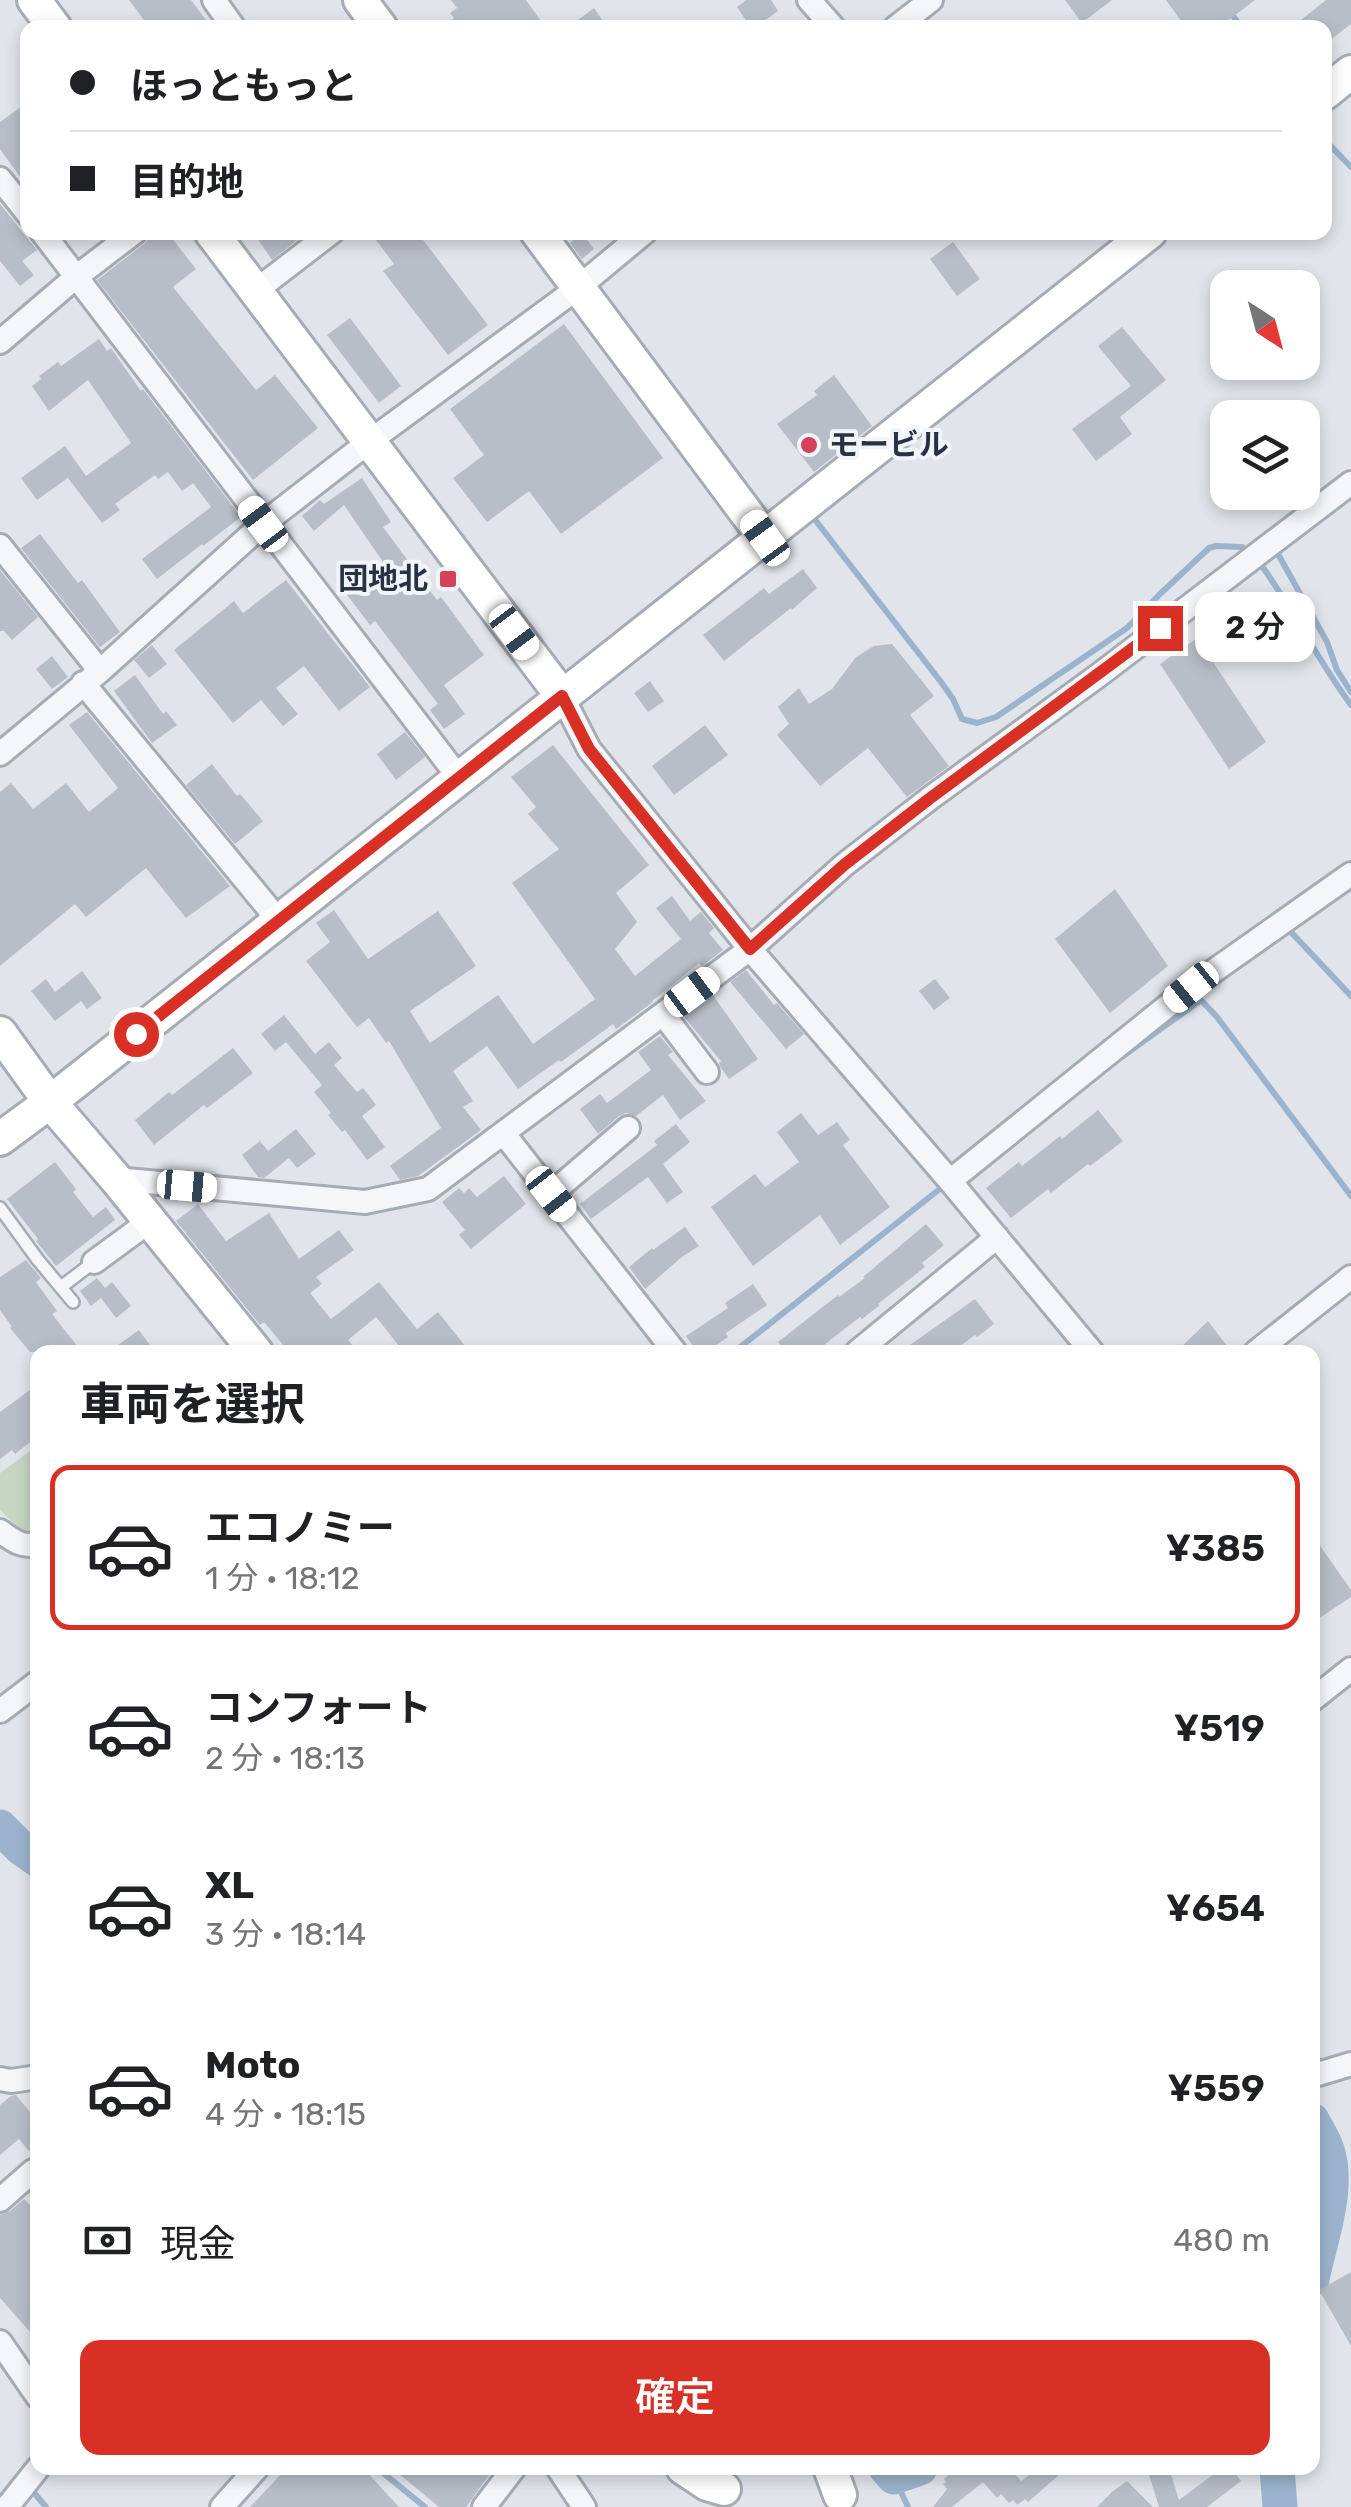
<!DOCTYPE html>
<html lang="ja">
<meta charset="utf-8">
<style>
:root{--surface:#fff;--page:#f2f2f2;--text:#202124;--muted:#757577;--line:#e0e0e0;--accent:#d93025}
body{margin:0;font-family:Rubik,"Noto Sans JP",sans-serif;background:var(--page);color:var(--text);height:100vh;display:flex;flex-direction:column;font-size:38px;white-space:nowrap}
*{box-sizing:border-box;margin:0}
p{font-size:32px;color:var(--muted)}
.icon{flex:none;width:55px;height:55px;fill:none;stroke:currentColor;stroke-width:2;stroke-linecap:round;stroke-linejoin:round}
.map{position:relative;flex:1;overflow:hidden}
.sheet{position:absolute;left:30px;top:1345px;width:1290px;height:1130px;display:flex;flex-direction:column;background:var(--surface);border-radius:20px;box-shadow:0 5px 15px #0003}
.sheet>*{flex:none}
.hud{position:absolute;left:20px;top:20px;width:1312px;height:220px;border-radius:20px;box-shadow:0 5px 15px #0003;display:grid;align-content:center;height:220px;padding:0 50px;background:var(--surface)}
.needle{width:65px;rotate:144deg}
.controls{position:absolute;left:1210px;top:270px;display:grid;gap:20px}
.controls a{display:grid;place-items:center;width:110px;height:110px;border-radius:20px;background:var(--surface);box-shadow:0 5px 15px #0003;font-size:50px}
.end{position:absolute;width:45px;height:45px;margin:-22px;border:12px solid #d93025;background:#fff;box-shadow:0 0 0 5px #fff}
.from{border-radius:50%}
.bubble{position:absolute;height:70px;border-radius:20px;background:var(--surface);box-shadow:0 5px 15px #0003;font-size:32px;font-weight:600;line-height:70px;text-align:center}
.car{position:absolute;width:30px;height:60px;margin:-30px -15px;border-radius:12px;box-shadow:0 0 8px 2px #0007;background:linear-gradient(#fff 24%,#345 0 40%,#fff 0 76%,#345 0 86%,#fff 0)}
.hud b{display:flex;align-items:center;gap:35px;height:95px;font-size:38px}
.hud b+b{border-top:2px solid var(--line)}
.hud i{width:25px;height:25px;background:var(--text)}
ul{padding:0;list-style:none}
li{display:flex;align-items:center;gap:30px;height:165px;margin:0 20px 15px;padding:0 30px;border:5px solid transparent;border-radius:20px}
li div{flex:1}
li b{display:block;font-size:38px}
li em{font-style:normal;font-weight:600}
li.on{border-color:var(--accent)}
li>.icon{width:90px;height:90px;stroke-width:1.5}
h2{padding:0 50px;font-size:45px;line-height:120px}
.pay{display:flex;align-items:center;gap:25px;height:110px;padding:0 50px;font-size:38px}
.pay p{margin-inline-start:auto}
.action{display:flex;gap:20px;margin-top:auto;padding:20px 50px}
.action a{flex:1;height:115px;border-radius:20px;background:var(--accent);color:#fff;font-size:40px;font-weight:600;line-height:115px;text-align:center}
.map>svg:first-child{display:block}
</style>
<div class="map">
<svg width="1351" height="2507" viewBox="0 0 1351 2507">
<rect width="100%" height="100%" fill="#e1e5eb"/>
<path fill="#c7d5c2" d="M37,1446l1,83 -5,4 -8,1 -25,-24v-37z"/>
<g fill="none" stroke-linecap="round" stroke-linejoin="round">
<path stroke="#9bb3cc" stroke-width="6" d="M1221,0l21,28
M1325,140l26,27
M816,521l125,161 12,17 9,20 15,4 19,-6 131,-89 32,-33 50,-47 7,-2 26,1
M1278,554l49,88 10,28 14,22
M1262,566c32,45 56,95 89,139
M1290,931l61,65
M1123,1056l78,-56 16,17 134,179
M734,1352l212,-168
M377,2468l48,39
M894,2477l14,30
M31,2489l15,18"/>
<path stroke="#9bb3cc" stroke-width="35" d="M0,1827l21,21 17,12
M1312,2120c5,10 12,20 15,30 13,38 -7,90 -15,129
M886,2468l8,9 26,-9
M1277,2468l3,39"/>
</g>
<path fill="#b8bec8" d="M129,0h62l21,28h-62z
M451,0h75l20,28h-105l13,-10 -4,-5 7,-5z
M746,0h25l7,11 -23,17h-4l-14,-21z
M1065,0h47l-30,23z
M1166,0h89l-37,28h-32z
M1326,0h25v24l-26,20v-16h-34z
M594,8l14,20h-41z
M28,102v86l-28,-39v-27z
M0,204l37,46 -15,11 12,14 -14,11 -20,-25z
M155,232h12l29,37 -23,18 83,103 19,-15 43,53 -65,52 -156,-200 47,-36z
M253,232h54l-35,28z
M370,232h47l71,93 -40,30 -65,-84 11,-7z
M582,233l12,16 -12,10 -12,-16z
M953,242l27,37 -23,17 -27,-37z
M350,318l51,68 -22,17 -52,-68z
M564,324l99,134 -102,76 -32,-43 -42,31 -34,-44 31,-23 -34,-46z
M1122,327l44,53 -46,37 12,17 -36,27 -24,-32 59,-43 -33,-40z
M99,339l8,12 4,-3 30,43 2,-2 98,128 -38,29 -1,-2 -45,35 -15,-20 69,-52 -18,-24 -11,8 -14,-19 -10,7 -3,-4 -40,29 5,6 -18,13 -34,-45 -31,22 -16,-22 44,-32 21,30 45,-33 -43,-63 -39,31 -17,-25 9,-7 -2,-3 19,-14 3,4z
M834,375l38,51 -58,46 -37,-48 40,-29 -3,-4z
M362,478l29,44 -8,5 54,73 4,-3 43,58 -40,30 21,29 -21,15 -14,-19 8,-6 -63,-83 -5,4 -26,-34 39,-29 -39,-57 -30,26 -12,-15 18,-16 4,4z
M40,534l38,49 4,-3 38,52 -20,15 -79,-99z
M803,569l14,19 -25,22 -1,-2 -67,53 -21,-26 61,-47 5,6z
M0,570l38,47 -26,23 -8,-9h-4z
M286,580l84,107 -31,24 -35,-45 -28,22 22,26 -15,12 -22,-26 -28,23 -59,-73 60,-49 9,12z
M1197,638l69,104 -37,27 -69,-105z
M892,644l42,52 -24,19 39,51 -42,31 -39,-49 -48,38 -43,-51 12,-11 -11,-17 21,-19 10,16 23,-15 24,-32 18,-11z
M152,645l15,19 -18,14 -15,-18z
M52,656l16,21 -16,12 -16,-20z
M135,675l28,39 3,-3 11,14 -25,18 -38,-52z
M650,681l14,20 -16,11 -14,-19z
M87,712l143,174 -44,32 -40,-50 -60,49 -11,-13 -75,62v-174l11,-9 22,26 33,-26 23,29 29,-24 -49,-63z
M705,725l23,30 -54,40 -22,-29z
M405,732l20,25 -29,23 -19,-26z
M553,745l96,120 -33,28 21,29 -22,27 20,27 46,-37 -25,-31 16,-12 18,25 11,-9 13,16 -5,5 14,17 -21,16 -3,-3 -47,38 1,1 -37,27 -3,-5 -52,38 -2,-2 -41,29 -31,-43 -34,25 20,30 -10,6 18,23 -63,46 -18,4 -10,-14 51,-38 -52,-87 -3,2 -17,-25 -12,9 -51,-66 24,-19 -14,-19 18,-13 34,49 70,-48 38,55 -66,45 20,32 68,-48 35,49 62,-45 -83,-116 47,-34 -31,-35 8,-7 -25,-30z
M212,764l25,32 3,-2 23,27 -28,23 -49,-59z
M1115,889l53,77 -58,47 -55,-74z
M746,970l28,35 3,-2 27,31 -18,15 -56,-67z
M82,971l20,27 -15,11 -6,-8 -26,20 -24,-30 15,-12 9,13z
M935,979l15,19 -16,12 -15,-19z
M713,995l45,64 -29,20 -8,-11 -2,-5 2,-2 -37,-44z
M284,1015l31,39 14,-12 13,16 -8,7 23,27 6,-4 13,17 -14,11 23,31 -18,13 -22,-30 -3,2 -14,-17 3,-2 -17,-21 8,-7 -36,-43 -11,9 -14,-17z
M660,1036l13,16 -5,3 38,46 -26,19 -17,-25 -27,21 -10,-3 -7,3 -21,18 -18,-25 20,-15 7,9 44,-33 -13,-18z
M233,1048l20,25 -46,35 -3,-3 -50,40 -19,-25 34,-28 3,3z
M1098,1110l25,31 -33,25 -2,-2 -37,29 -3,-4 -37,29 -25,-30 33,-26 3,4 38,-30 2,3z
M801,1113l17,22 19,-13 13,18 -7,5 47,62 -50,38 -20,-30 -67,51 -42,-59 44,-33 10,13 34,-25 -22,-30z
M676,1124l14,18 -27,22 20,28 -16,11 -19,-26 -57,42 -11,-15 77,-59 -3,-4z
M296,1129l20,25 -19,14 -8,-10 -25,20 -6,-1 -16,-22 18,-14 8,10z
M55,1162l21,27 -3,3 20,25 13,-10 9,13 -59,46 -20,-25 2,-2 -31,-40z
M504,1176l22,28 -55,45 -12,-14 6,-5 -23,-28 17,-14 5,5 5,-5 8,9z
M198,1204l28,37 43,-28 30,46 40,-29 15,20 -38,27 6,7 -12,9 21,26 48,-37 38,47 21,-17 32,40h-66l-28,-35 -28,23 10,12h-69l-25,-30 -4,3 -84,-104z
M926,1224l18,21 -22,18 3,4 -47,37 2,1 -18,14 -2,-2 -45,35h-30l-7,-10 60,-47 1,2 26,-19 -2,-1z
M685,1227l14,19 -17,11 -37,32 -16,-22 23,-19 1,2z
M26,1260l15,18 -5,4 2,3 19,26 -5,3 30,38h-52l-20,-24 2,-1 -12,-17v-33z
M97,1278l8,10 7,-6 19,24 -15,12 -15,-20 -10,8 -11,-15z
M753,1284l14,21 -41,28 2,4 -22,15h-9l-11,-16 42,-28 -3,-5z
M975,1299l19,25 -17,13 -2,-2 -23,17h-52z
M1208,1321l19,25 -9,6h-42z
M139,1330l16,22h-47z
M38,1384v52l-23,18 -3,-4 -12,9v-47z
M1312,1534l39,56v7l-39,26z
M16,2095l22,27v22l-9,7 -10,-12 -19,16v-50l11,-9z
M24,2199l14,14v128l-38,-43v-83l10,-4z
M1351,2272v74l-32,-56z
M287,2468h76l36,39h-149z
M392,2468h88l9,7 -23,32h-27z
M957,2468h52l12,13 18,-13h28l-39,34 -3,-3 -8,6 -4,-5 -4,3 -8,-9 -4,4 -14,-16 -31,25h-19l14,-18 -4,-5 3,-2 -2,-3z
M1147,2468h22l10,32 43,-32h9l10,13 -34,26h-48z
M1127,2481l26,26h-56l15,-15z"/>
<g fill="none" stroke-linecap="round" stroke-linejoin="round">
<defs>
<path id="lane" d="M0,1208l38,52 35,42
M61,1287l33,-25"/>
<path id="street" d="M214,0l20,28
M809,0l25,28
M895,28l36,-28
M0,179l28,35
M42,232l418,547
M254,292l78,-60
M0,342l76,-65 59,-45
M0,546l100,125
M83,683l196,238
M562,696l27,53 38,47 123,153 200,232 142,171
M0,754l100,-83 163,-147 107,-83 209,-154 66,-55
M663,1014l44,58
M504,1134l171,218
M116,1179l249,23 63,-13 322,-240 94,-84 85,-66 170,-124 252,-192
M950,1181l241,-194 160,-113
M551,1194l77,-66
M94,1262l56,-41
M857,1352l140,-115
M1256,1352l95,-75
M0,1531c12,9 22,17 38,13
M1312,1700l39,-31
M0,1711l38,-29
M1312,2069l6,5 33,-10
M0,2079l11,2 27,-4
M0,2200l33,-29
M0,2342l38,55
M558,2468l26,39
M7,2507l31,-39
M222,2507l35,-39
M484,2507l30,-39"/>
<path id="secondary" d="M34,0l21,28
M360,0l21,28
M1325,93l26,-21
M211,232l351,464
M537,232l228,306
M0,1033l50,69 66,77 140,173
M0,1139l50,-37 1100,-870
M683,2468l24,16 17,5
M830,2468l10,27"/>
</defs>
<use href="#lane" stroke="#a6acb5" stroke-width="16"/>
<use href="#street" stroke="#a6acb5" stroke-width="28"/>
<use href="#secondary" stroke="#a6acb5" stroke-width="38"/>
<use href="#lane" stroke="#f4f6f9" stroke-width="11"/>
<use href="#street" stroke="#f4f6f9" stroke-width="22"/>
<use href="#secondary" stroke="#fff" stroke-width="32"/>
</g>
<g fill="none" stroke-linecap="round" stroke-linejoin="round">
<path stroke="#d93025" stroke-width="12" d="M136,1034l426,-338 27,53 161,200 94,-84 85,-66 231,-171"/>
</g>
<g fill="#d54158" stroke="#f1f4f8" stroke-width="4">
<circle cx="809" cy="445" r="10"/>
<rect x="438" y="569" width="20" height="20" rx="5"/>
</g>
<g text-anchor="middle" stroke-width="8" stroke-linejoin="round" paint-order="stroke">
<g font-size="30" font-weight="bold" fill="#293243" stroke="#f1f4f8" text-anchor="start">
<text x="829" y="455">モービル</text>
<text x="428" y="589" text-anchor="end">団地北</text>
</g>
</g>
</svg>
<div class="controls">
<a><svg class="needle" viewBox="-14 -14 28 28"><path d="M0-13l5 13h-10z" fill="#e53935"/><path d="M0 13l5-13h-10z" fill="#757577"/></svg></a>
<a><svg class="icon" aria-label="layers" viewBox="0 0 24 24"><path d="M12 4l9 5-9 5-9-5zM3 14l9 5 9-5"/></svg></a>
</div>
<i class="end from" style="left:136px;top:1034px"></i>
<i class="end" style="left:1160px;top:628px"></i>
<div class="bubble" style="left:1195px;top:592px;width:120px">2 分</div>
<i class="car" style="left:263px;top:524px;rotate:323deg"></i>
<i class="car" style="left:765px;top:538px;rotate:324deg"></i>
<i class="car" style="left:514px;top:632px;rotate:143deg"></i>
<i class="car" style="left:1191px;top:987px;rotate:231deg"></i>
<i class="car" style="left:692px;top:992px;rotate:53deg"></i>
<i class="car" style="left:187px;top:1186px;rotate:95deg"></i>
<i class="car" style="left:551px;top:1194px;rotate:142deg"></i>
<div class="hud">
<b><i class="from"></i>ほっともっと</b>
<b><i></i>目的地</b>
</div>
<section class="sheet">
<h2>車両を選択</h2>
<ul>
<li class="on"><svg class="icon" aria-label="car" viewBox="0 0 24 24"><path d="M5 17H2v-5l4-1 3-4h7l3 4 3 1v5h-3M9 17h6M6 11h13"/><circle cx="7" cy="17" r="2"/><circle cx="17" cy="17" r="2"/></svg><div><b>エコノミー</b><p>1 分 · 18:12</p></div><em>¥385</em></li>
<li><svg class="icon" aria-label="car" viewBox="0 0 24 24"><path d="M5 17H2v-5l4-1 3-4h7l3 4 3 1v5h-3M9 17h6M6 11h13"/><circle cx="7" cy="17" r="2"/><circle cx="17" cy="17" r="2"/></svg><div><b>コンフォート</b><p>2 分 · 18:13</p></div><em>¥519</em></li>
<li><svg class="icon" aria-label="car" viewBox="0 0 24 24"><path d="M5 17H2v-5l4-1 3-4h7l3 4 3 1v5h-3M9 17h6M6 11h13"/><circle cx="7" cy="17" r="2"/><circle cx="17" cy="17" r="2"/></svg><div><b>XL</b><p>3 分 · 18:14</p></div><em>¥654</em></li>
<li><svg class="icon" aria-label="car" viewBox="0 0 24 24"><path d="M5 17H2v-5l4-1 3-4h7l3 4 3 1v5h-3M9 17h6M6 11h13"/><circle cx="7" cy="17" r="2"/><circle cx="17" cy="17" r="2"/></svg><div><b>Moto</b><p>4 分 · 18:15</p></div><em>¥559</em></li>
</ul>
<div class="pay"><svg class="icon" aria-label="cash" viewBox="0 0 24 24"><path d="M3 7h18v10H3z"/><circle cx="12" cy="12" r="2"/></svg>現金<p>480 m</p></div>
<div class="action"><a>確定</a></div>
</section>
</div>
